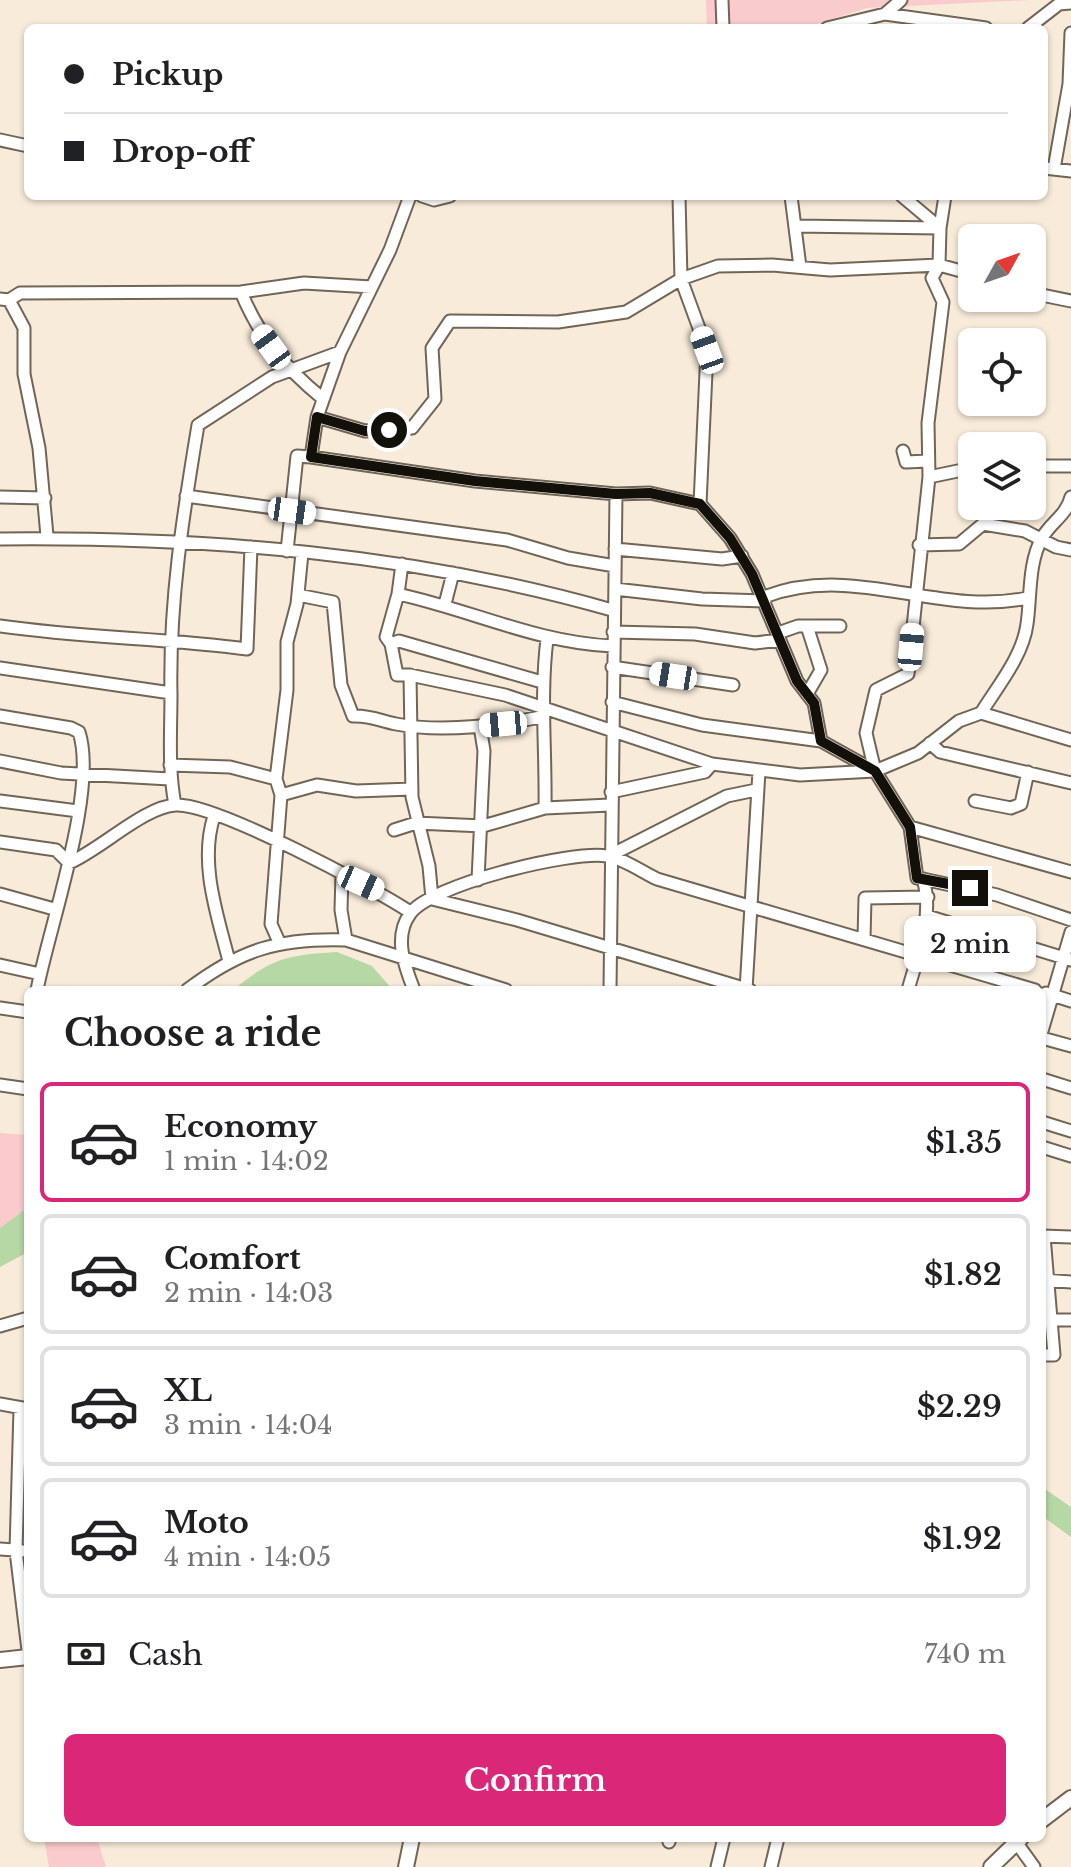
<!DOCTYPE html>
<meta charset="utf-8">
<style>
:root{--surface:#fff;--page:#f2f2f2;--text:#202124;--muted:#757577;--line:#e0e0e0;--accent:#db2777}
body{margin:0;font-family:"Libre Baskerville",serif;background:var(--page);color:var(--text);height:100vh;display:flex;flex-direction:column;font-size:30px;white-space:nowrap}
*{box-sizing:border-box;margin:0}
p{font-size:26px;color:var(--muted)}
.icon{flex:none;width:44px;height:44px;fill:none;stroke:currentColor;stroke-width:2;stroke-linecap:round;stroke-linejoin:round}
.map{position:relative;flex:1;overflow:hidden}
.panel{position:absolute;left:24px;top:986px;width:1022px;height:856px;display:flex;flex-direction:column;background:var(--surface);border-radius:12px;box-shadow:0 2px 6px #0004}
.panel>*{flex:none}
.guide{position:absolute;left:24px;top:24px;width:1024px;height:176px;border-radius:12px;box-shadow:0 2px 6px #0004;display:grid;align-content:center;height:176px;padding:0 40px;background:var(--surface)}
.needle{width:52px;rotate:50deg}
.fabs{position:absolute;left:958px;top:224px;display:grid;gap:16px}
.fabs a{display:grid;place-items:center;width:88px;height:88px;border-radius:12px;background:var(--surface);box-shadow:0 2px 6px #0004;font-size:40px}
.end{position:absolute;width:36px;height:36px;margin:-18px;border:10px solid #130f09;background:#fff;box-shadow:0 0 0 4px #fff}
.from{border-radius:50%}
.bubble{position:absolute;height:56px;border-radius:12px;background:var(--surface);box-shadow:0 2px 6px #0004;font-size:26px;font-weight:600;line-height:56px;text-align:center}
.car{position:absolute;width:24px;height:48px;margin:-24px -12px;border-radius:10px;box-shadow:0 0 6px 2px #0007;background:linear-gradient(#fff 24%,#345 0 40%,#fff 0 76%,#345 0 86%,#fff 0)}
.guide b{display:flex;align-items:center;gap:28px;height:76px;font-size:30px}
.guide b+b{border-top:2px solid var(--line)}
.guide i{width:20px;height:20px;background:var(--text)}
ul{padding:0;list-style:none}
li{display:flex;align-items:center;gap:24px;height:120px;margin:0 16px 12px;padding:0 24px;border:4px solid var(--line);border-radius:12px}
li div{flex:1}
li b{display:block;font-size:30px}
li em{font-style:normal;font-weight:600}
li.on{border-color:var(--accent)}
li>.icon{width:72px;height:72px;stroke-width:1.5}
h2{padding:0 40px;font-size:36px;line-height:96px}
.pay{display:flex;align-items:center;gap:20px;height:88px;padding:0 40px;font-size:30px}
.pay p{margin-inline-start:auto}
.cta{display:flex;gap:16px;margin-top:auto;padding:16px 40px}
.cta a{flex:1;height:92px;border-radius:12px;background:var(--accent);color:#fff;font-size:32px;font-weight:600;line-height:92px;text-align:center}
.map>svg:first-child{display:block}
</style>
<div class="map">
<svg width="1071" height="1867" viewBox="0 0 1071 1867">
<rect width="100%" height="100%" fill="#f8ebd9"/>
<path fill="#f9cbcd" d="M706,0h324l-163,8 -63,20h-97z
M0,1133l28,2v72l-28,21z
M97,1838l9,29h-57l-5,-28z"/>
<path fill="#b6d8a5" d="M337,952l35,14 21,24h-160c39,-32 54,-35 104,-38z
M28,1207v45l-28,15v-39z
M1042,1487l29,20v30l-29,-21z"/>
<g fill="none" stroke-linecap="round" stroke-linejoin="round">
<defs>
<path id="minor" d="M722,0l1,28
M885,14l16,-14
M827,28l58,-14 101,14
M1028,28l31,-24 12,-1
M0,140l28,6
M1044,168l27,3
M1054,169l15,-85 2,-51
M410,196l-20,54 -50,102 -23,65 48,14 47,-3 23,-29 -3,-51 18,-27 108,1 68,-10 55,-33 37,-13 54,-1 58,5 109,-5 33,9
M422,196l12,4 16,-4
M679,196l2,83 26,71 -7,154
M791,196l9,71
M902,196l38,32 -1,37 -7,13 11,24 -15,121 1,54 -21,197 -32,16 -10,43 9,38 35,56 7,51 6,1c11,36 -5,75 -15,111
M795,226l145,2 5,-32
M241,292c18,44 44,76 81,106
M1032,293l39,8
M0,299l9,1 11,-7 221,-1 63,-9 68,4
M9,300l15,28v46l15,74 8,88
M317,417l-6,40 164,24 141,13 34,-1 50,11 30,34 22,36 45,107 17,22 7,38 54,30
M903,451l3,11 22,-1
M1032,466h39
M929,477l43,-9
M186,496l321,44 61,18 47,8
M0,497l45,1
M0,539c205,-2 413,14 612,71
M919,545l40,-1 24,-20 42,7 31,16 15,3
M615,549l107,10 20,-3
M287,551l10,-95 14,1
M615,589l87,10 63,2
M398,594c73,16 140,49 214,52
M298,595l35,7 8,83 12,31c17,-1 27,5 43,8 46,9 99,2 145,-7
M764,597c90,-35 174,20 263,1
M445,604l8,-31
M0,626c83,12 165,12 247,23l4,-102
M613,632l82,2 60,9 25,-3
M778,633l20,-7h42
M391,644l-5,-7 12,-43 4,-30
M612,667l121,18
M0,668l171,25
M410,675h-13l-6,-31 8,-3 143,41
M807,694l14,-24 -14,-44
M612,702l90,23 119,16
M981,713l90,27
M0,716l71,12 8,4c19,58 -30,195 -42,258
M930,743l10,9 131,31
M0,761l61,12 109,6
M170,765l60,2 46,12
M611,792l94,-20 7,-8
M281,795l36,-10 39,6 56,-2
M0,801l78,10
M975,801l36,7 10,-4 7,-32
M175,805c-7,-37 -4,-73 -4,-111 -2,-91 12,-179 27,-269l74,-48 68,-25
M545,808c1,-58 -5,-112 2,-169
M214,816c-15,47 3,98 15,145
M910,827l161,45
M394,830l22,-7 67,3 62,-18 65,-3
M0,842l56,8 13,13c31,-13 76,-57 107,-58 39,-2 198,83 234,107
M609,856l118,-60 29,-6
M342,874l-1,36 5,30
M923,879l74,16 74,25
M478,880l6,-129 -4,-25
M0,894l54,15
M927,916l144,44
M864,939l1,-41 63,-1
M279,942l-8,-18 10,-129 -5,-16 11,-89v-48l10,-38 5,-51
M0,965l40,9
M187,990c54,-41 92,-52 159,-50l160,50
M414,990c-9,-23 -21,-53 -4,-76 19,-29 162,-64 197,-58 16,2 35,16 50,23l378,111
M610,990l6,-496
M746,990l13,-219
M750,990l-233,-70 -85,-21 -3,-33 -17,-69 -2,-122 95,20 207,69 88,11 75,-4 43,-18 41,-32 22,-8c16,-26 42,-57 46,-89 4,-27 1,-61 15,-86 9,-16 24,-22 29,-41
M1046,993l25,8
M0,1008l28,4
M1042,1031l29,-99
M1042,1038l29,8
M1042,1079l29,9
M0,1085l28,4
M1042,1122l29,9
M1042,1147l29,9
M1042,1236l29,1
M1043,1280l28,2
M1042,1320h29
M0,1326l28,-8
M1042,1355h12l-10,-119
M0,1404l28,5
M20,1409l-4,142 12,99
M0,1549l28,2
M669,1842l1,-4
M1016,1842l18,25
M717,1867l7,-29
M771,1867l7,-29"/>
<path id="major" d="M0,1660l28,-3
M1042,1820l29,-22
M406,1867l6,-29
M991,1867l30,-29"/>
</defs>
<use href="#minor" stroke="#716556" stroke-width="15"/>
<use href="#major" stroke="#716556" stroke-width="18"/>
<use href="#minor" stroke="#fff" stroke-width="11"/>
<use href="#major" stroke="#fff" stroke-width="14"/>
</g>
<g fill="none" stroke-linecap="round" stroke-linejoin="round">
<path stroke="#130f09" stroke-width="10" d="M389,430l-24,1 -48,-14 -6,40 164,24 141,13 34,-1 50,11 30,34 22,36 45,107 17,22 7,38 54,30 35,56 7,51 53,10"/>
</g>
</svg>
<div class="fabs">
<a><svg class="needle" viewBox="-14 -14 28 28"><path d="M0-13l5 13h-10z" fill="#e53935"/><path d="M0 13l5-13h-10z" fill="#757577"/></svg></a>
<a><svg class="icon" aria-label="locate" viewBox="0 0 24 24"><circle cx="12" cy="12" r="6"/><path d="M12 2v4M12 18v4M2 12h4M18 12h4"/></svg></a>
<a><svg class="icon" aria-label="layers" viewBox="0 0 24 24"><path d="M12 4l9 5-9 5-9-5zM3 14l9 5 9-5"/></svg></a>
</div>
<i class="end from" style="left:389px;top:430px"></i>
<i class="end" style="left:970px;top:888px"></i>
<div class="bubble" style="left:904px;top:916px;width:132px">2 min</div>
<i class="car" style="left:271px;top:347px;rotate:324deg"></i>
<i class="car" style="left:707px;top:350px;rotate:340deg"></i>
<i class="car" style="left:292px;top:511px;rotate:98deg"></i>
<i class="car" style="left:911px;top:647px;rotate:5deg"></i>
<i class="car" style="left:673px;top:676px;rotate:279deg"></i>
<i class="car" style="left:503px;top:724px;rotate:265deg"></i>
<i class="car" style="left:361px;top:883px;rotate:114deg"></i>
<div class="guide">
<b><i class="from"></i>Pickup</b>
<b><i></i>Drop-off</b>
</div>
<section class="panel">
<h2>Choose a ride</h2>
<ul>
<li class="on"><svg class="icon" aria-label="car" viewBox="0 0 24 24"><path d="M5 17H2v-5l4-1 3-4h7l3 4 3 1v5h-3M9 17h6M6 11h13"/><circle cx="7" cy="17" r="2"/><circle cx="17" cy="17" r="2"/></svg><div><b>Economy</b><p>1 min · 14:02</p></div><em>$1.35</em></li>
<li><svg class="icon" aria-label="car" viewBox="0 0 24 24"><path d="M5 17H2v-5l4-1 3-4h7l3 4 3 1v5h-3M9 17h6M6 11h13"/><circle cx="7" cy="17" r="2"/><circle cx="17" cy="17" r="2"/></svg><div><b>Comfort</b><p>2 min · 14:03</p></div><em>$1.82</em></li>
<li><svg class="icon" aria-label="car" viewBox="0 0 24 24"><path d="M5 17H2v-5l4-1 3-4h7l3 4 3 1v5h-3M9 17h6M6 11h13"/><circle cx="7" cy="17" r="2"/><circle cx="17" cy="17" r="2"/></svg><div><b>XL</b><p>3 min · 14:04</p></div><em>$2.29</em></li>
<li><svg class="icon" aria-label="car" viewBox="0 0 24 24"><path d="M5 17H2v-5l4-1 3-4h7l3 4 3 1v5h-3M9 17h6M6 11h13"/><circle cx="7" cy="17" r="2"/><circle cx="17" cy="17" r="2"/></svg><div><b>Moto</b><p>4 min · 14:05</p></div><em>$1.92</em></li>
</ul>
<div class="pay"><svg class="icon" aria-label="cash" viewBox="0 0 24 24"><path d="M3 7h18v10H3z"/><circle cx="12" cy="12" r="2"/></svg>Cash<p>740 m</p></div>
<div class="cta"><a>Confirm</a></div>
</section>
</div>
